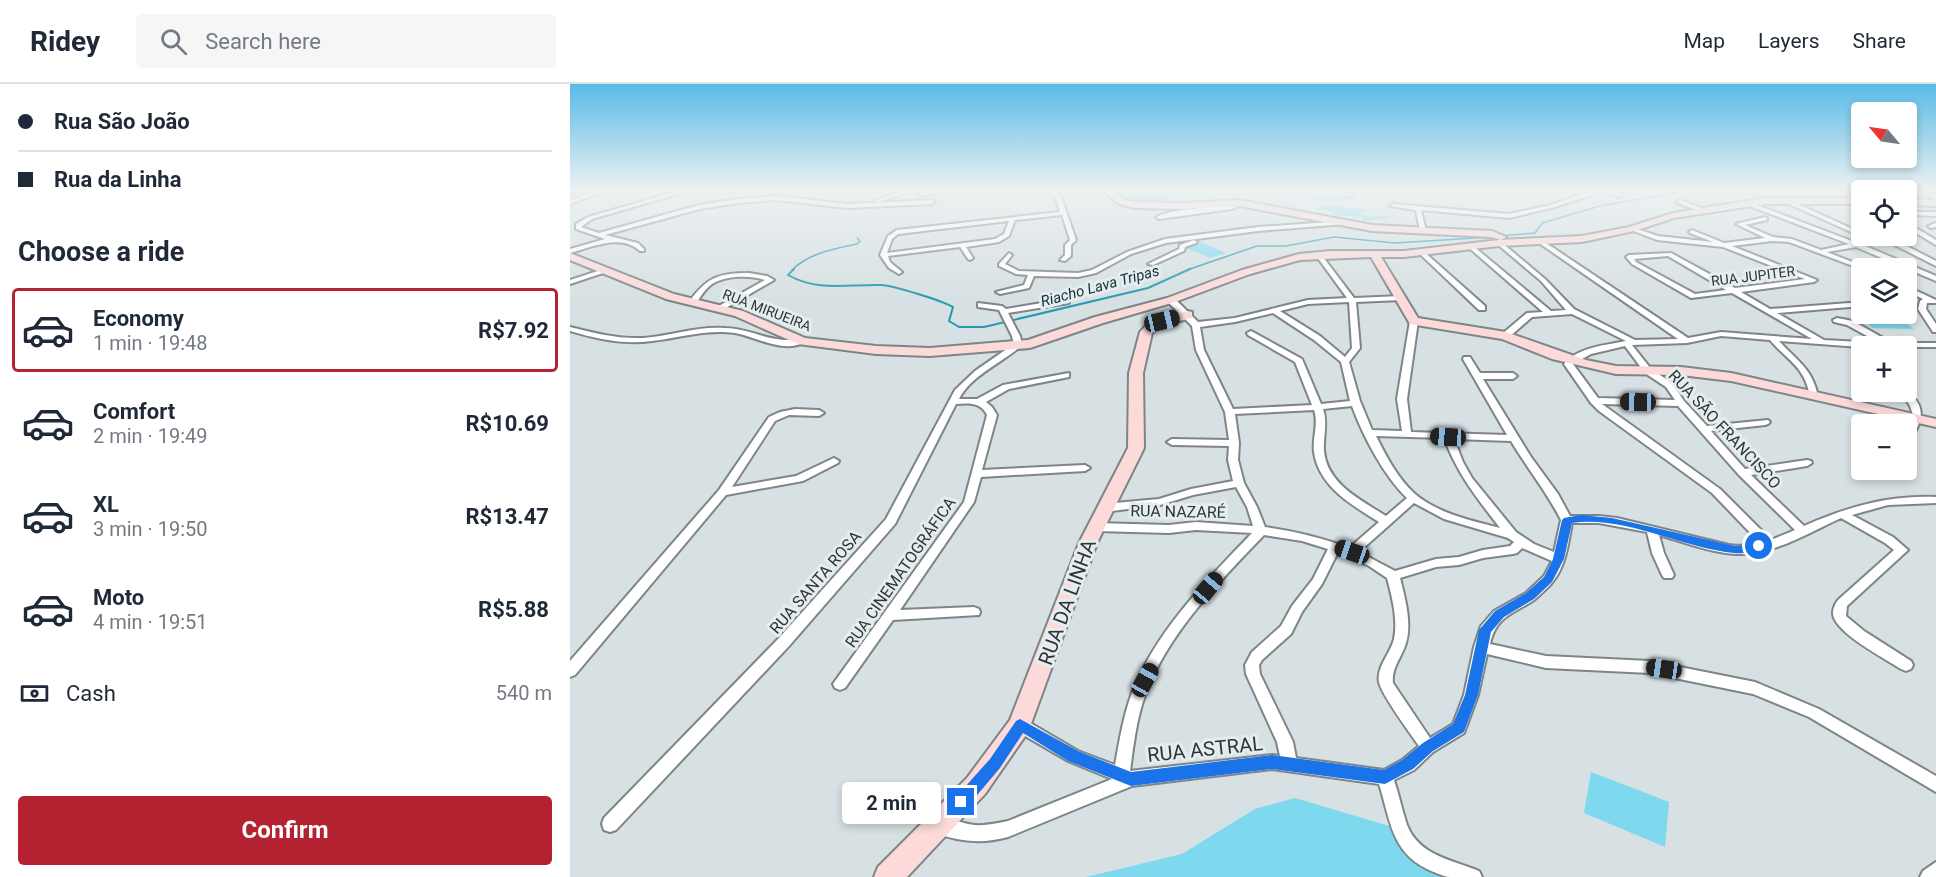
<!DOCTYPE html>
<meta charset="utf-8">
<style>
:root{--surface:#fff;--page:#f6f6f7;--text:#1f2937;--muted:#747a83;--line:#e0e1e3;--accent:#b42231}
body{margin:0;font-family:Roboto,sans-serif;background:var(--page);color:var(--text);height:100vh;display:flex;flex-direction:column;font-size:22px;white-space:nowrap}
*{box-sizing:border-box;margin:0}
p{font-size:20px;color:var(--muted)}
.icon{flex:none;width:33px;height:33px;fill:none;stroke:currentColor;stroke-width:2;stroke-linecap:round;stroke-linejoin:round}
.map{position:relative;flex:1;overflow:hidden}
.panel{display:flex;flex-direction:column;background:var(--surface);width:570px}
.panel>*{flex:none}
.guide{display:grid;align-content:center;height:132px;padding:0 18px;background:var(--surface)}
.needle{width:39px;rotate:299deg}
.buttons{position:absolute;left:1281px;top:18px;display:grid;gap:12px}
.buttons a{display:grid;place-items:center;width:66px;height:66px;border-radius:6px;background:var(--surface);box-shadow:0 3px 9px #0003;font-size:30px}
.end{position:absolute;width:27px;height:27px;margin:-14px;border:8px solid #1a73e8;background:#fff;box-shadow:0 0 0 3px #fff}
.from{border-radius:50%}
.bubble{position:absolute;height:42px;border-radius:6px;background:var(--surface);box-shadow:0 3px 9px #0003;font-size:20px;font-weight:700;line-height:42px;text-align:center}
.car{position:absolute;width:18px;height:36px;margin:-18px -9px;border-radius:8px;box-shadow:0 0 4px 2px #0007;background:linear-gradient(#222 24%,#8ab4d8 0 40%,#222 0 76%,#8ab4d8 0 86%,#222 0)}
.guide b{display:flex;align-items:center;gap:21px;height:57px;font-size:22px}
.guide b+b{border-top:2px solid var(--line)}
.guide i{width:15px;height:15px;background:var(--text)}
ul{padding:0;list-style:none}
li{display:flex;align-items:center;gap:18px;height:84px;margin:0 12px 9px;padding:0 6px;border:3px solid transparent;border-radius:6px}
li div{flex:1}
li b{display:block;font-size:22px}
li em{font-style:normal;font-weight:700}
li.current{border-color:var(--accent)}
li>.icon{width:54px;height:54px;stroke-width:1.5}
h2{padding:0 18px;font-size:27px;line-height:72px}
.pay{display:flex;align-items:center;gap:15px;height:66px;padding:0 18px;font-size:22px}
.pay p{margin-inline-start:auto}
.button{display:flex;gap:12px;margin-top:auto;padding:12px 18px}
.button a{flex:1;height:69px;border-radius:6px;background:var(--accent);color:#fff;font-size:24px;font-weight:700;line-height:69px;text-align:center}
header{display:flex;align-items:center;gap:36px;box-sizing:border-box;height:84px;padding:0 30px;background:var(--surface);border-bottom:2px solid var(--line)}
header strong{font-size:28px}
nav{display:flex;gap:33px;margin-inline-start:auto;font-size:21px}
.search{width:420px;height:54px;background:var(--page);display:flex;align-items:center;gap:15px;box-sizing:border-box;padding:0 21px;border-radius:6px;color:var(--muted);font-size:22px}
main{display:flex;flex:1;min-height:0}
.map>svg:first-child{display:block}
</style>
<header>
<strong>Ridey</strong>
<div class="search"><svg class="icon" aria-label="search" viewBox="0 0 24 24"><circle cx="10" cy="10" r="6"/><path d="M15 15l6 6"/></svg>Search here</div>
<nav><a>Map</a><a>Layers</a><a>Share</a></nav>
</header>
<main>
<section class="panel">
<div class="guide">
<b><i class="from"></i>Rua São João</b>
<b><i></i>Rua da Linha</b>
</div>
<h2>Choose a ride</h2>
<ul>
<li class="current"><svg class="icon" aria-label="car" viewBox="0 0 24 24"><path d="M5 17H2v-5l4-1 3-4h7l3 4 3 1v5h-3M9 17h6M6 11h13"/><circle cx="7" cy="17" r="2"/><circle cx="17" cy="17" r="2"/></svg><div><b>Economy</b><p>1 min · 19:48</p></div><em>R$7.92</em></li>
<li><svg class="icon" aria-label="car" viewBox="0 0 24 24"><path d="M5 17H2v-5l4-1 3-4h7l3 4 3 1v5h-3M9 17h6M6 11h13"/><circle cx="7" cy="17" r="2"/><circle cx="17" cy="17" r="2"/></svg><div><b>Comfort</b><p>2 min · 19:49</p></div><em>R$10.69</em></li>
<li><svg class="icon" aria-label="car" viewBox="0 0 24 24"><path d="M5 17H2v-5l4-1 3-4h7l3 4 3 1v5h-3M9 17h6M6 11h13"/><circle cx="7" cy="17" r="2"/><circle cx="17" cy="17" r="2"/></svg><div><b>XL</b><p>3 min · 19:50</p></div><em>R$13.47</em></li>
<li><svg class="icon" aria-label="car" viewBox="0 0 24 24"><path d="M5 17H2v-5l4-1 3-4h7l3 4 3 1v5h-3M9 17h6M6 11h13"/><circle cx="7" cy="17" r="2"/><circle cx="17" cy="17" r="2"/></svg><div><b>Moto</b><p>4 min · 19:51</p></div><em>R$5.88</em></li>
</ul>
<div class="pay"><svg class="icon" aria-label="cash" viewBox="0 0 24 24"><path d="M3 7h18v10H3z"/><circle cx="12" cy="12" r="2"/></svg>Cash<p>540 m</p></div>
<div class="button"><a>Confirm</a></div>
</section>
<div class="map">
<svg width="1366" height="793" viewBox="0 0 1366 793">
<rect width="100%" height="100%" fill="#d7e0e2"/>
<path fill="#7ed8ee" d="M544,105h123l-82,13 -21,-3z
M698,105l50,5h34l4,3c-15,9 -72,0 -88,-8z
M753,121l45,5 -8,4c13,5 23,0 35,3l-33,4 2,-3 -4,-1 -27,-2 1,-2 -8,-3h-12z
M629,157l27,12 -16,5 -27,-11z
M1287,231l40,1 17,13 -41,-1z
M1021,688l78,30 -4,45 -81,-34z
M725,714l101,30 65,49h-375l96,-23 73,-45z"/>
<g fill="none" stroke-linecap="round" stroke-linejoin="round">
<path stroke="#259ab0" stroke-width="1.5" d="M929,152l36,-3 7,-10 58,-17 95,-17
M222,186c17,-17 42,-21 65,-26l3,-3 -3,-3
M617,186l70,-24h29l48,-9 61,6 97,-6"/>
<path stroke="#259ab0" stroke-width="2" d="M224,185l-6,6c30,17 60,9 93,10 14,1 59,15 72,22l-4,14 10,6h25l164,-39 42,-19"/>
<defs>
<path id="street" d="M31,105h8l-39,15v-4z
M115,105h10l-103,30 -11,8 18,6 100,-28 38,-6 39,-3 71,8 85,-4 3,2 -3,2 -85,4 -71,-8 -39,3 -37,6 -95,26 33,8 6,6v2h-4c-19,-18 -48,-4 -70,2v-4l35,-10 -29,-10v-5l12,-7z
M337,105h9l-37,13 -5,-1z
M377,105h19l-44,7 -3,-2z
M423,105h6l-5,4 -3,-2z
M480,105h5l7,10 14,41 -5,5v11l-6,5 -5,-1 5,-5v-10l5,-5 -8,-25 -47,5 -6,16 -10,6 -33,5 7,11 -3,2 -2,-1 -8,-12 -72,9 2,6 12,10 -3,2 -10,-6 -9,-13 8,-19 9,-6 163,-18 -4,-13zM439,137l-5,13 -9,5 -108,14 5,-14 6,-5z
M775,105h5l2,7h-4z
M1026,105h13l13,6 -3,2 -17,-6 -47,16 -46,11 -88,-8 5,21 -3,2 -3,-2 -4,-21 -26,-4 3,-2 116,10 42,-9z
M1349,105h7l10,7v4z
M1214,114l78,35v3h3h-5l-78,-35 -1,-1z
M1110,116l29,11 1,1 -5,1 -27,-10 -1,-1z
M673,117l3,2 -1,1 -13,5 -73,10 -3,-2c23,-11 61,-7 87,-16z
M1179,118l108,41 25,-5 -2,-2h7l49,25v5l-49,-25 -24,4 73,31v5l-80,-34 -29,5 38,15 1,1 -5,1 -72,-27 -17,-1 -40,5 85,34 -3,2 -73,10 29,17 92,-7v4l-85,7 47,27 56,3 -33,-18 -13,-3 -1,-2 4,-2 16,3 39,22h44v4h-76l-81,-6c18,20 33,27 39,55l-4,3 -4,-3c-6,-30 -22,-35 -40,-56l-49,-4 -34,7 -55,2 19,24 21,14 12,18 23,25 61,-6 2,2 -2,2 -3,1 -54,6 34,38 62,-9 4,1 1,2 -5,3 -56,9 53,51c43,-19 84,-31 132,-29v6l-48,2 -36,10 41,22 15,13 -61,56 -1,10 18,15 47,30 2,4 -2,4 -5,2 -5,-2c-15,-10 -68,-37 -68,-56 0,-5 2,-9 5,-13l56,-50 -9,-7 -44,-25c-31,14 -69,38 -105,36 -24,-1 -53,-12 -77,-19l5,18 10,22 -2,3h-8l-2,-3 -10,-22 -5,-21 -48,-9h-27c-4,21 -6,44 -21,61 -5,5 -11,11 -17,16 -21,14 -38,16 -44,44l56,12 104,5 105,21 64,27 117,67v16l-127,-75 -56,-23 -103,-21 -104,-5 -59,-14 -9,41 -14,38 -31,19 -19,18 -20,10c5,15 8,30 13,45 12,31 46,35 72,46l3,6c-11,0 -22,0 -33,0 -7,-1 -15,-5 -22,-8 -36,-17 -37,-51 -48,-85l-107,-15 -140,17 -124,51c-25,7 -50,5 -75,-5l-2,-6 2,-6c12,-5 29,4 42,5 11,1 22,-2 33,-4l104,-42 -44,-18 -53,-31 -2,-5 2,-5 5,-1 5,1 53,31 37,14c5,-27 9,-54 20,-80 26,-59 73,-106 117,-152l-56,-3 -27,3 -73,-2 -6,-4 6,-4 73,2 27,-3 57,4 -6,-19 -11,-20 -43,8 -33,10 -56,7 -5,-4 5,-4 55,-5 32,-10 42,-8 -5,-21 1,-14 -57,-1 -5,-3 5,-3 57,1 -4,-28 -29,-62 -4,-24 -24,-24v-4h6l24,24 37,-4 73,-18 39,-2 -32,-44 5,-1 34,45 47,-2 4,2 -4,2 -45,2 4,46 -11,14 11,39 12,29 30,1 -5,-32 13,-78 7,-2 1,2 -11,78 4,33 96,3 -44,-76 1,-2h6l10,16h33l4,3 -4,3h-30l48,78 27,37 12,22h29l18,2 112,27c11,2 21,0 31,-2l-48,-50 -113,-82 -8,-8 -27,-39c14,-17 42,-19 62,-23l-54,-27 -40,3 -24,21h-6v-4l25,-21 16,-1 -76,-66 5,-1 79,66 15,-1 -25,-29 -45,-38 5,-1 44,37 29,30 61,31 43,-1 -139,-96v-2h4l145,97 33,-6 91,7 -80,-46 -41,5 -59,-34 -6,-7 3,-2 42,-2 64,35 70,-9 -82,-32 -66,-7 -29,-11 3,-2 27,9 55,6 -23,-9 -1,-1 3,-2 32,13 41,-5 -29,-14 29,-7 2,1v2l-22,5 28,12 19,2 29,11 28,-6 -102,-39v-2zM1098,172l58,34 -31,4 -59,-32 -2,-3zM779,218l3,46 -7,9 -25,-21 -40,-25 28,-7zM703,229l41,27 27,22 9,39 -29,3 -19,-45 -51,-28 -4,2 1,2 47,27 17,43 -79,4 -29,-59 -4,-23 35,-5zM1055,262l20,27 21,14 9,13 -77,-2 -25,-34 18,-10zM1032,320l76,2 61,69 56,55 -24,10 -51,-51zM782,322c11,30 32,70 55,92l-21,18c-25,-16 -59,-32 -62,-65 -1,-15 4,-28 -1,-42zM744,326c5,14 -2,28 0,42 5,35 38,53 65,70l-30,26c-26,-10 -55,-17 -84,-21l-8,-20 -13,-24 -6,-23 1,-17 -4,-29zM806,352l68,2c14,37 33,60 56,90 -28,-7 -63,-15 -85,-34 -17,-15 -29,-38 -39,-58zM884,355l57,2c16,27 36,51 50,79l-7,32 -20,-8 -18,-12 -44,-54 -9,-16zM844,419l30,16 64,19 6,4 -4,4 -27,4 -24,7 -23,2 -41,12 -36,-19zM694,451l38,6 26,8 -15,30 -21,27 -11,20 -29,26 -7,13 1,9 31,68 3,14 -8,-1 -142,16c4,-29 7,-58 19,-86 25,-58 72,-105 115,-150zM952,464l30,13 -8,15 -18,17 -32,18 -13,15 -7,21 -10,48 -11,29 -23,14 -37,-55c-2,-15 9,-26 13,-40 6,-20 -1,-45 -6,-65l36,-11 23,-2 24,-7 30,-4 4,-1zM768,468l31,14 18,12c5,19 11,41 7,61 -3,14 -18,28 -15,43 2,12 31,51 40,64l-17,14 -18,10 -88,-12 -3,-16 -33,-68 -1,-9 3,-5 29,-26 11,-22 20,-28z
M1344,128h22v4l-24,-1v-2z
M773,137l3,2 -1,1 -87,7 -92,12 -35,11 -35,19 -18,4 -44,-1 -5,12 -29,6 -4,-2 28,-7 4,-10 -12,-1 -17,-8v-2l10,-11 3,2 -7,9 14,7 59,2 14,-3 35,-18 38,-13 93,-12z
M1336,138l30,18v5l-30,-18z
M1366,139v4l-5,1 -3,-2z
M624,156l3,2 -1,1 -11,4 -1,4 -31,14 -5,-1 31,-15 1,-4z
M849,167h4l62,55v4h-6l-60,-57z
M37,184l2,1v2l-39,13v-4z
M179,189l18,3 7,4 -50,29 -7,-2 48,-27c-15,-5 -39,-5 -53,4 -7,5 -12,13 -16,20l-7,-2c18,-25 30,-29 60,-29z
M1336,202l30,14v3h-9l-1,6 10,15v8h-3l-15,-23 2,-8 3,-2 -17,-8z
M496,215h3v4l-61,10 12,23 2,9c-19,18 -50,29 -63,54h18l26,-14 66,-12v4l-60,12 -23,13 6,5 5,8 -15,55 103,-5 5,3 -5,3 -104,6 -7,25 -74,108 74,-3 5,2 1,3 -1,3 -86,5 -48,68 -5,2 -5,-2 -2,-4 131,-182 23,-87c-6,-13 -18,-12 -31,-11l-61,120 -106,122 -173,184 -6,2 -6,-2 -2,-6 2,-6 175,-180 107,-119 69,-129 20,-19 39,-27 -2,-8 -13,-26 -21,-3v-4l24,3 4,3z
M0,243c24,6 48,12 73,11 27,-2 54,-12 82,-10 30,1 44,16 77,11l4,2c-21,14 -49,-4 -71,-8 -28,-4 -56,5 -83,8 -28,4 -55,-2 -82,-10z
M1336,306c16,13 19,24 9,42 -2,5 -4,8 -9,11v-12l7,-16 -3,-9 -9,-14h5z
M225,325l24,1 5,3 -5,3 -30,-1 -14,6 -43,66 64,-11 38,-18 5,3 -1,2 -35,18 -77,14 -151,180 -5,2v-16l149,-171 50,-73 11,-5z
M1366,778v15h-16l3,-6z"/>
<path id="secondary" d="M0,105h9l-9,5z
M531,105h10l14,11 9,2 50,1 55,-3 133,25 120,6 14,6 -5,3 -10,-3 -119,-6 -133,-25 -55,3 -50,-1 -15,-4z
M1195,114h97v6h-97l-91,14 -40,13 -52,11 -83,4 -95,11h-23l37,61 88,14 80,28 30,6 65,1 50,6 205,46v8l-205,-46 -50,-6 -65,-1 -64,-15 -50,-20 -92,-15 -39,-67 -71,3 -50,14 -75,28 -72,21 -73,25 -100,8 -54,-2 -78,-10 -63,-28 -69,-17 -96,-39v-7l104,41 69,17 62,27 71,8 54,2 98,-8 67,-23 72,-19 75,-28 57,-16 31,-3h74l95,-11 83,-4 47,-9 44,-14z
M1336,115l30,1v6l-30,-1z
M618,227l4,1v6l-33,8 -7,7 -9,40 1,75 -47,95 -69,189 -43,62 -78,83h-33l4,-10 89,-89 43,-58 69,-177 49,-95 1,-75 11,-41 11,-12z"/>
</defs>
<use href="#street" stroke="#7e8587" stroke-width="4"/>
<use href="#secondary" stroke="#7e8587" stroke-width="4"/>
<use href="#street" fill="#fff" fill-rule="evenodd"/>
<use href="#secondary" fill="#fcdada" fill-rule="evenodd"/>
</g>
<linearGradient id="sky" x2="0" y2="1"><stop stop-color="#58bbe7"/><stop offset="0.49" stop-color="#edf1f2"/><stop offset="1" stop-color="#edf1f2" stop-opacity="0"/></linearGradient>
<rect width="1366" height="216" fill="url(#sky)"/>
<path fill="#1a73e8" d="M1011,431l31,3 123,28 24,-3 6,3c-6,6 -23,8 -31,7 -52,-5 -110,-38 -162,-30l-8,36 -12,23 -18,17 -30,18 -13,15 -13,63 -14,37 -31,19 -20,18 -28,15 -113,-15 -141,17 -63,-25 -45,-28 -23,35 -33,39 -6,2 -5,-2 -2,-5 2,-5 34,-38 26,-38 4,-2 58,32 53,21 141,-17 112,15 18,-10 21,-17 30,-19 12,-29 14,-65 16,-19 31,-18 18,-16 9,-18 9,-39 2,-2z"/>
<g text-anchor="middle" stroke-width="6" stroke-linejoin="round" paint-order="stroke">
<g font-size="14" fill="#313435" stroke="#e4edef">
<text transform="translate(1183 192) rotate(-7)" y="5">RUA JUPITER</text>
<text transform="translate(197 226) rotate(21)" y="5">RUA MIRUEIRA</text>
</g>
<g font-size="15" font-style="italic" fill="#172f35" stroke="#e4edef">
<text transform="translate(530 202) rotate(-15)" y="5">Riacho Lava Tripas</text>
</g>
<g font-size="16" fill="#313435" stroke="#e4edef">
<text transform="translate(1155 345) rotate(47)" y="6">RUA SÃO FRANCISCO</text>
<text transform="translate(608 427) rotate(1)" y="6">RUA NAZARÉ</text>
<text transform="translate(330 488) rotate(-55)" y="6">RUA CINEMATOGRÁFICA</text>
<text transform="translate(245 498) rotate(-49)" y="6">RUA SANTA ROSA</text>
</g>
<g font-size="20" fill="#313435" stroke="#e4edef">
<text transform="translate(497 518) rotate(-70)" y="7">RUA DA LINHA</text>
<text transform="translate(635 665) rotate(-6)" y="7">RUA ASTRAL</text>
</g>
</g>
</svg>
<div class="buttons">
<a><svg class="needle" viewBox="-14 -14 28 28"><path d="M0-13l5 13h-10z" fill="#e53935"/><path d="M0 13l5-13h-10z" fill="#747a83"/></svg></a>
<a><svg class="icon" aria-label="locate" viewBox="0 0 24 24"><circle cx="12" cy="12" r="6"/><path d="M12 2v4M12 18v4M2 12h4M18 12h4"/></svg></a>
<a><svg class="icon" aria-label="layers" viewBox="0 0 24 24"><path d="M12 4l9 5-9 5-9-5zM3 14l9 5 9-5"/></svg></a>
<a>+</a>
<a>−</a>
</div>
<i class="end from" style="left:1189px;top:462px"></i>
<i class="end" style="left:391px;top:718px"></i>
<div class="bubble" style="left:272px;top:698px;width:99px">2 min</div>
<i class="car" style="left:592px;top:237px;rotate:77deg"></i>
<i class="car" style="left:1068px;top:318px;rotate:271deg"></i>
<i class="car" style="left:878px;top:353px;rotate:273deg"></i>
<i class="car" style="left:782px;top:468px;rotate:289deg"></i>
<i class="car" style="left:638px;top:504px;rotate:40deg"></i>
<i class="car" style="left:1094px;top:585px;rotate:278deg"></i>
<i class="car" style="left:575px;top:596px;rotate:29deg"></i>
</div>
</main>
